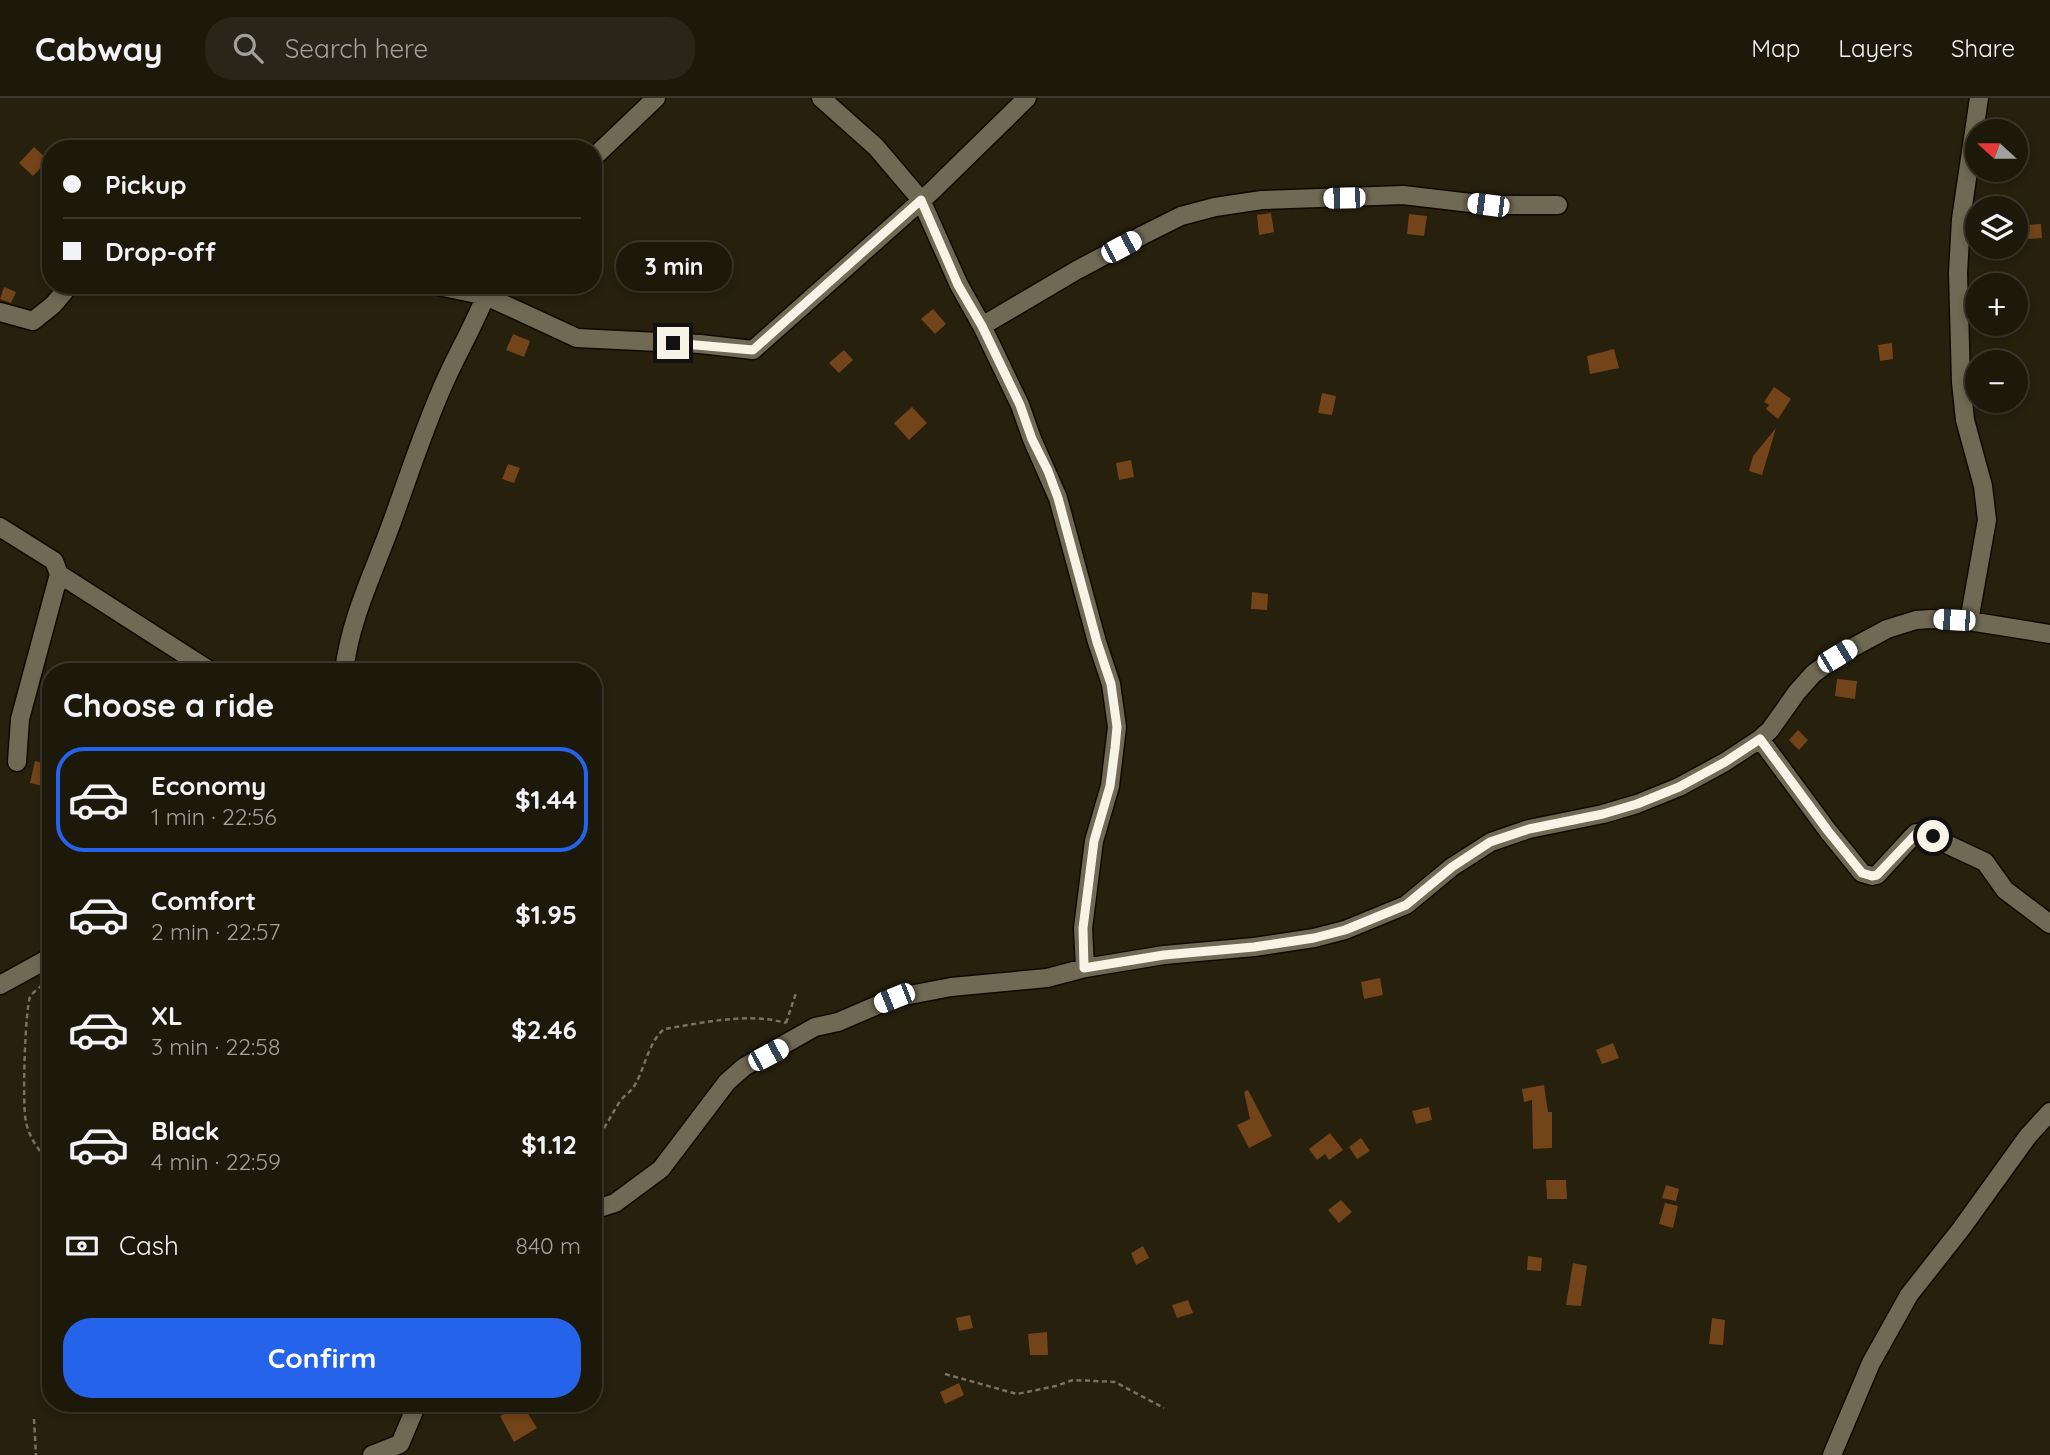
<!DOCTYPE html>
<meta charset="utf-8">
<style>
:root{--surface:#1c180a;--page:#292518;--text:#f1f3f6;--muted:#a0a09c;--line:#3a372b;--accent:#2563eb}
body{margin:0;font-family:Quicksand,sans-serif;background:var(--page);color:var(--text);height:100vh;display:flex;flex-direction:column;font-size:26px;white-space:nowrap}
*{box-sizing:border-box;margin:0}
p{font-size:23px;color:var(--muted)}
.icon{flex:none;width:38px;height:38px;fill:none;stroke:currentColor;stroke-width:2;stroke-linecap:round;stroke-linejoin:round}
.map{position:relative;flex:1;overflow:hidden}
.details{position:absolute;left:42px;top:565px;width:560px;height:749px;display:flex;flex-direction:column;background:var(--surface);border-radius:28px;box-shadow:0 4px 10px #0003,0 0 0 2px var(--line)}
.details>*{flex:none}
.hud{position:absolute;left:42px;top:42px;width:560px;height:154px;border-radius:28px;box-shadow:0 4px 10px #0003,0 0 0 2px var(--line);display:grid;align-content:center;height:154px;padding:0 21px;background:var(--surface)}
.needle{width:46px;rotate:291deg}
.fabs{position:absolute;left:1965px;top:21px;display:grid;gap:14px}
.fabs a{display:grid;place-items:center;width:63px;height:63px;border-radius:50%;background:var(--surface);box-shadow:0 4px 10px #0003,0 0 0 2px var(--line);font-size:35px}
.end{position:absolute;width:32px;height:32px;margin:-16px;border:9px solid #f7f3e7;background:#111;box-shadow:0 0 0 4px #111}
.from{border-radius:50%}
.bubble{position:absolute;height:49px;border-radius:24px;background:var(--surface);box-shadow:0 4px 10px #0003,0 0 0 2px var(--line);font-size:23px;font-weight:700;line-height:49px;text-align:center}
.car{position:absolute;width:21px;height:42px;margin:-21px -10px;border-radius:9px;box-shadow:0 0 5px 2px #0007;background:linear-gradient(#fff 24%,#345 0 40%,#fff 0 76%,#345 0 86%,#fff 0)}
.hud b{display:flex;align-items:center;gap:24px;height:66px;font-size:26px}
.hud b+b{border-top:2px solid var(--line)}
.hud i{width:18px;height:18px;background:var(--text)}
ul{padding:0;list-style:none}
li{display:flex;align-items:center;gap:21px;height:105px;margin:0 14px 10px;padding:0 7px;border:4px solid transparent;border-radius:28px}
li div{flex:1}
li b{display:block;font-size:26px}
li em{font-style:normal;font-weight:700}
li.active{border-color:var(--accent)}
li>.icon{width:63px;height:63px;stroke-width:1.5}
h2{padding:0 21px;font-size:32px;line-height:84px}
.pay{display:flex;align-items:center;gap:18px;height:77px;padding:0 21px;font-size:26px}
.pay p{margin-inline-start:auto}
.action{display:flex;gap:14px;margin-top:auto;padding:14px 21px}
.action a{flex:1;height:80px;border-radius:28px;background:var(--accent);color:#fff;font-size:28px;font-weight:700;line-height:80px;text-align:center}
header{display:flex;align-items:center;gap:42px;box-sizing:border-box;height:98px;padding:0 35px;background:var(--surface);border-bottom:2px solid var(--line)}
header strong{font-size:33px}
nav{display:flex;gap:38px;margin-inline-start:auto;font-size:24px}
.search{width:490px;height:63px;background:var(--page);display:flex;align-items:center;gap:18px;box-sizing:border-box;padding:0 24px;border-radius:28px;color:var(--muted);font-size:26px}
.map>svg:first-child{display:block}
</style>
<header>
<strong>Cabway</strong>
<div class="search"><svg class="icon" aria-label="search" viewBox="0 0 24 24"><circle cx="10" cy="10" r="6"/><path d="M15 15l6 6"/></svg>Search here</div>
<nav><a>Map</a><a>Layers</a><a>Share</a></nav>
</header>
<div class="map">
<svg width="2050" height="1357" viewBox="0 0 2050 1357">
<rect width="100%" height="100%" fill="#26200d"/>
<path fill="#734319" d="M34,49l14,13 -15,16 -14,-13z
M1271,115l3,19 -15,3 -2,-20z
M1409,116l18,2 -3,20 -17,-2z
M2041,126l1,14 -14,1 -2,-14z
M4,189l12,5 -5,11 -11,-4z
M933,211l13,15 -11,10 -14,-15z
M513,236l17,7 -6,16 -18,-7z
M1892,245l1,16 -13,2 -2,-16z
M1614,251l5,19 -29,6 -3,-18z
M844,252l9,10 -14,13 -10,-10z
M1774,289l17,12 -13,20 -12,-10 3,-4 -5,-3z
M1322,295l14,3 -4,19 -14,-2z
M912,309l15,16 -18,17 -15,-17z
M1776,330l-14,47 -13,-4 4,-15z
M1131,362l3,17 -15,3 -3,-17z
M508,366l12,4 -6,15 -12,-4z
M1252,494l16,2 -1,16 -16,-1z
M1837,581l20,2 -2,18 -20,-3z
M1798,632l10,10 -9,10 -10,-10z
M35,663l16,4v23l-21,-5z
M1380,880l3,17 -19,4 -3,-17z
M1613,945l6,15 -17,6 -6,-14z
M1544,987l4,27h4v36l-19,1 -1,-49 -8,2 -2,-13z
M1248,992l24,46 -23,12 -12,-23 13,-6 -6,-27z
M1429,1009l3,13 -16,4 -4,-13z
M1330,1035l13,17 -14,10 -4,-6 -8,6 -8,-11z
M1361,1040l9,13 -13,8 -8,-12z
M1546,1082h20l1,19h-20z
M1666,1087l13,4 -3,12 -14,-3z
M1341,1102l11,12 -13,11 -11,-13z
M1665,1105l13,3 -5,22 -14,-4z
M1143,1148l6,12 -13,7 -5,-12z
M1528,1158l14,2 -1,13 -14,-1z
M1573,1165l14,3 -6,40 -15,-1z
M1188,1202l5,13 -16,5 -5,-13z
M970,1217l3,13 -14,3 -3,-13z
M1712,1220l13,2 -2,25 -14,-1z
M1047,1234l1,23h-18l-2,-21z
M959,1285l5,12 -19,9 -5,-12z
M522,1306l15,24 -23,14 -14,-26z"/>
<g fill="none" stroke-linecap="round" stroke-linejoin="round">
<defs>
<path id="street" d="M821,0l55,49 45,53 38,85 23,41 38,79 12,34 26,59 39,144 14,42 6,43 -7,59 -16,55 -11,87 2,40
M593,60l63,-60
M434,187l52,11 91,42 123,6 53,6 179,-159 95,-93
M0,214l33,9 20,-16 17,-20
M982,228l95,-56 66,-35 38,-19 34,-9 47,-7 141,-5 85,10h70
M0,429l54,34 5,13 153,98
M1969,523l18,-101 -4,-34 -18,-66 -4,-38 -3,-109 3,-54 18,-121
M344,574c6,-54 31,-102 49,-153 17,-47 32,-94 53,-140 14,-31 32,-61 43,-92
M1760,641l68,92 34,42 10,3 5,-1 35,-38 4,-4h7l62,29 20,28 45,34
M17,664l3,-43 39,-145
M0,887l51,-28
M593,1112l22,-7 46,-34 66,-87 17,-15 71,-40 23,-5 56,-24 57,-11 96,-9 38,-10 79,-13 90,-8 60,-9 31,-8 61,-25 46,-38 39,-25 38,-13 74,-15 34,-10 42,-17 46,-25 35,-23 10,-9 27,-38 16,-18 24,-18 50,-27 29,-9 15,-1 38,2 81,13
M372,1357l28,-11 17,-40
M1832,1357l39,-92 38,-68 52,-66 67,-93 22,-24"/>
</defs>
<use href="#street" stroke="#0f0900" stroke-width="21"/>
<path stroke="#777261" stroke-width="2.5" stroke-dasharray="5 3.5" stroke-linecap="butt" d="M51,887l-10,1c-3,3 -9,7 -11,11 -5,13 -8,110 -4,125 3,15 13,30 25,41
M786,925l10,-30
M593,1043c13,-12 18,-27 28,-41 4,-5 9,-8 12,-12 12,-18 14,-44 31,-59 39,-6 83,-17 122,-6
M945,1276l72,20 39,-8 17,-6 42,2 49,26
M34,1321l2,36"/>
<use href="#street" stroke="#706954" stroke-width="18"/>
</g>
<g fill="none" stroke-linecap="round" stroke-linejoin="round">
<path stroke="#f7f3e7" stroke-width="9" d="M673,245l80,7 168,-150 37,85 24,41 38,79 12,34 16,32 10,27 39,144 14,42 6,43 -2,21 -5,38 -16,55 -11,87 1,40 80,-13 90,-8 60,-9 31,-8 61,-25 46,-38 38,-25 39,-13 74,-15 34,-10 42,-17 46,-25 35,-23 68,92 34,42 10,3 5,-1 39,-41 17,2"/>
</g>
</svg>
<div class="fabs">
<a><svg class="needle" viewBox="-14 -14 28 28"><path d="M0-13l5 13h-10z" fill="#e53935"/><path d="M0 13l5-13h-10z" fill="#a0a09c"/></svg></a>
<a><svg class="icon" aria-label="layers" viewBox="0 0 24 24"><path d="M12 4l9 5-9 5-9-5zM3 14l9 5 9-5"/></svg></a>
<a>+</a>
<a>−</a>
</div>
<i class="end from" style="left:1933px;top:738px"></i>
<i class="end" style="left:673px;top:245px"></i>
<div class="bubble" style="left:616px;top:144px;width:116px">3 min</div>
<i class="car" style="left:1344px;top:100px;rotate:269deg"></i>
<i class="car" style="left:1488px;top:107px;rotate:277deg"></i>
<i class="car" style="left:1121px;top:149px;rotate:62deg"></i>
<i class="car" style="left:1954px;top:522px;rotate:273deg"></i>
<i class="car" style="left:1837px;top:558px;rotate:59deg"></i>
<i class="car" style="left:894px;top:900px;rotate:248deg"></i>
<i class="car" style="left:768px;top:957px;rotate:62deg"></i>
<div class="hud">
<b><i class="from"></i>Pickup</b>
<b><i></i>Drop-off</b>
</div>
<section class="details">
<h2>Choose a ride</h2>
<ul>
<li class="active"><svg class="icon" aria-label="car" viewBox="0 0 24 24"><path d="M5 17H2v-5l4-1 3-4h7l3 4 3 1v5h-3M9 17h6M6 11h13"/><circle cx="7" cy="17" r="2"/><circle cx="17" cy="17" r="2"/></svg><div><b>Economy</b><p>1 min · 22:56</p></div><em>$1.44</em></li>
<li><svg class="icon" aria-label="car" viewBox="0 0 24 24"><path d="M5 17H2v-5l4-1 3-4h7l3 4 3 1v5h-3M9 17h6M6 11h13"/><circle cx="7" cy="17" r="2"/><circle cx="17" cy="17" r="2"/></svg><div><b>Comfort</b><p>2 min · 22:57</p></div><em>$1.95</em></li>
<li><svg class="icon" aria-label="car" viewBox="0 0 24 24"><path d="M5 17H2v-5l4-1 3-4h7l3 4 3 1v5h-3M9 17h6M6 11h13"/><circle cx="7" cy="17" r="2"/><circle cx="17" cy="17" r="2"/></svg><div><b>XL</b><p>3 min · 22:58</p></div><em>$2.46</em></li>
<li><svg class="icon" aria-label="car" viewBox="0 0 24 24"><path d="M5 17H2v-5l4-1 3-4h7l3 4 3 1v5h-3M9 17h6M6 11h13"/><circle cx="7" cy="17" r="2"/><circle cx="17" cy="17" r="2"/></svg><div><b>Black</b><p>4 min · 22:59</p></div><em>$1.12</em></li>
</ul>
<div class="pay"><svg class="icon" aria-label="cash" viewBox="0 0 24 24"><path d="M3 7h18v10H3z"/><circle cx="12" cy="12" r="2"/></svg>Cash<p>840 m</p></div>
<div class="action"><a>Confirm</a></div>
</section>
</div>
